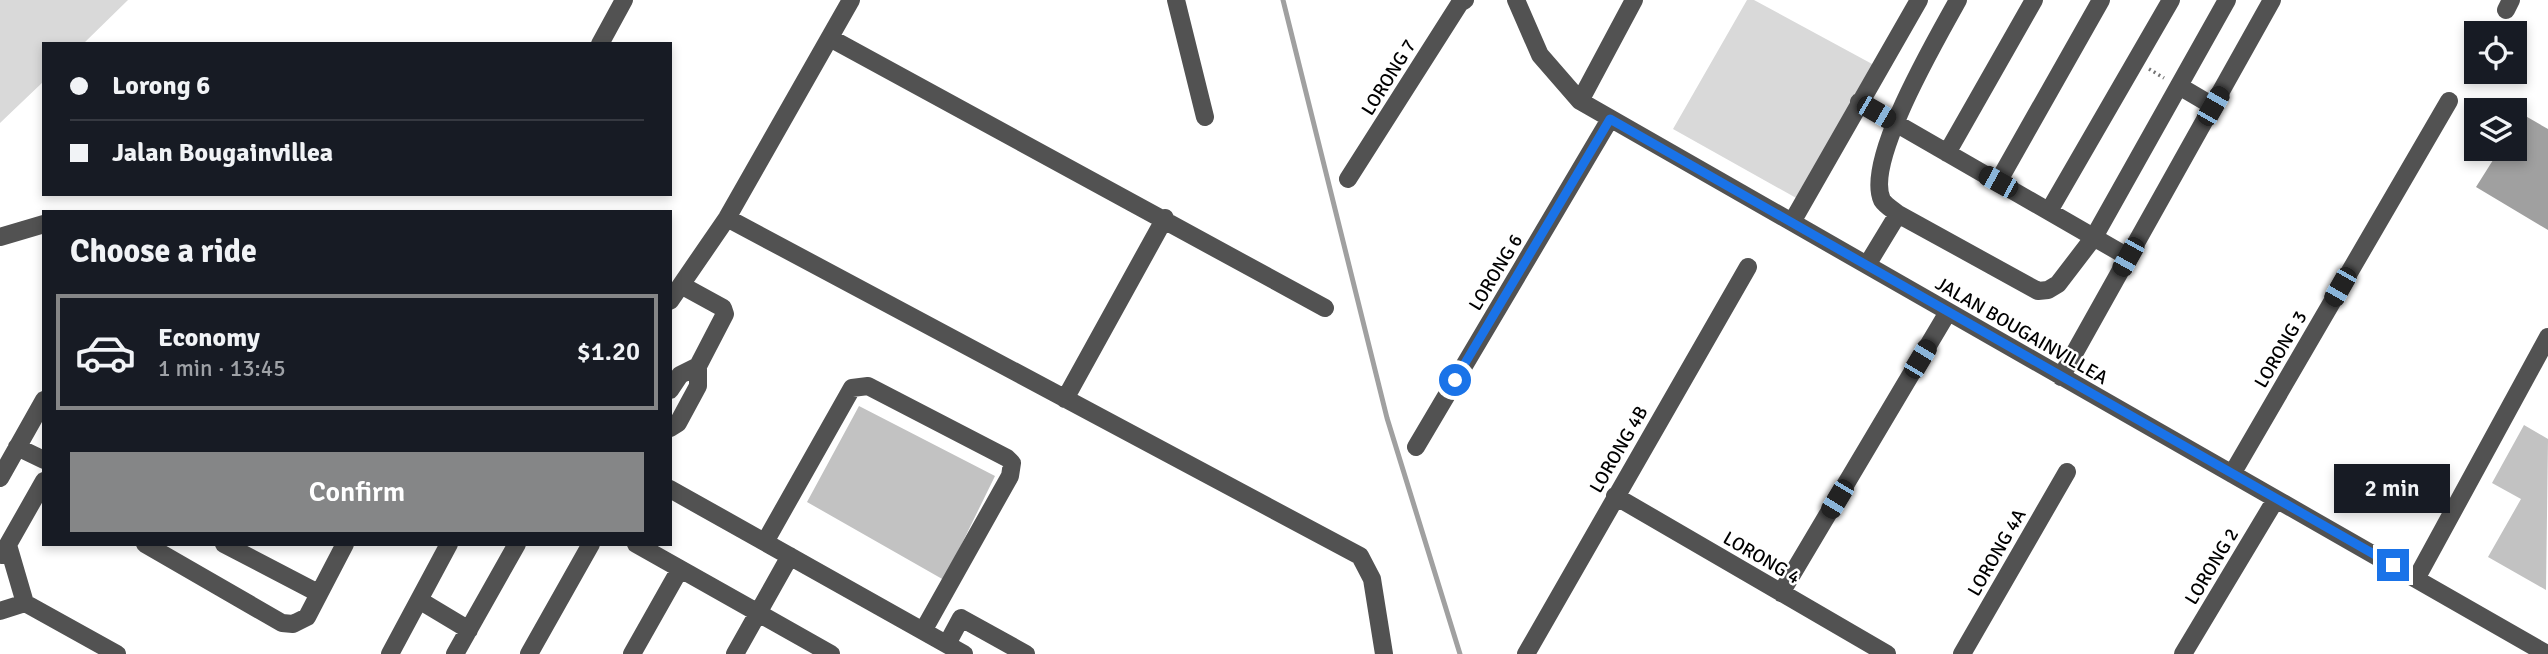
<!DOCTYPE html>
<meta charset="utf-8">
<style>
:root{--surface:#171b24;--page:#242831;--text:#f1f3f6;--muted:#9ea1a6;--line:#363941;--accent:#858687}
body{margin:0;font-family:Signika,sans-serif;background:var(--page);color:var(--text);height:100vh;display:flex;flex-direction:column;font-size:26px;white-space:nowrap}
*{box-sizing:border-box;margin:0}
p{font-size:23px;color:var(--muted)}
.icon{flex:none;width:38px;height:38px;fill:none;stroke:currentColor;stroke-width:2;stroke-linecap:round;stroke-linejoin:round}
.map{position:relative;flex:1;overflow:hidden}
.panel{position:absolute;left:42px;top:210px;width:630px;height:336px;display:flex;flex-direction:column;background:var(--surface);border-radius:0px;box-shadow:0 4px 10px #0003}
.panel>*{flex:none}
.guide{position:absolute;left:42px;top:42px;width:630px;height:154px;border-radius:0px;box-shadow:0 4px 10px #0003;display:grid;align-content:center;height:154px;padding:0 28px;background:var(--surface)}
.controls{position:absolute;left:2464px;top:21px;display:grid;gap:14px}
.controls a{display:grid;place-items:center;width:63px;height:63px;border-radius:0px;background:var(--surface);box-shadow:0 4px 10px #0003;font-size:35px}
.end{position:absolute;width:32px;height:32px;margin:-16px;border:9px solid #1a73e8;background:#fff;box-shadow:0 0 0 4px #fff}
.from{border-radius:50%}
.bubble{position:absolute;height:49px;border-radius:0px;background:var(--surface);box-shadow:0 4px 10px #0003;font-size:23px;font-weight:600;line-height:49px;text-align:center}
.car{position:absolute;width:21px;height:42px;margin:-21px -10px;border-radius:9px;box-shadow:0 0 5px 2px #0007;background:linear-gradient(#222 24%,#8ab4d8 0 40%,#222 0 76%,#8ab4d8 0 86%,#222 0)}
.guide b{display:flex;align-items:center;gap:24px;height:66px;font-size:26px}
.guide b+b{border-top:2px solid var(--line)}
.guide i{width:18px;height:18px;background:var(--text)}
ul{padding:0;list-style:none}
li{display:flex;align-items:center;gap:21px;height:116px;margin:0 14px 10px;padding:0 14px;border:4px solid transparent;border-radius:0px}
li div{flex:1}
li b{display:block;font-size:26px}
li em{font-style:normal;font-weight:600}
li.on{border-color:var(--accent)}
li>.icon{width:63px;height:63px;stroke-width:1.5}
h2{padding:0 28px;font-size:32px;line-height:84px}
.button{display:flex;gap:14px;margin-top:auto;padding:14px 28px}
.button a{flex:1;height:80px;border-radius:0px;background:var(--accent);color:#fff;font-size:28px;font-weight:600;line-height:80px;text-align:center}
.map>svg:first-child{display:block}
</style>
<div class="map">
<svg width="2548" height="654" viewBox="0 0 2548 654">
<rect width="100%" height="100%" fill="#fff"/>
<path fill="#d9d9d9" d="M0,0h128l-45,44h-39v37l-44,42z
M1747,0h7l120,65 -76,134 -125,-70z"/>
<path fill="#a0a0a0" d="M2522,114l26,15v101l-72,-43 24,-38h15v-24z"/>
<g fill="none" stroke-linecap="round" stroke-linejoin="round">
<path stroke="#a0a0a0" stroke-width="5" d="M1283,0l104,418 73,236"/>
</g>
<path fill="#c2c2c2" d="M859,406l136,70 -51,104 -137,-78z
M2524,425l24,14 -2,151 -58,-33 33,-58 -29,-16z"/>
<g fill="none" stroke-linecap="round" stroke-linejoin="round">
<path stroke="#747474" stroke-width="3.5" stroke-dasharray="2 3.5" stroke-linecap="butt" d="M2149,69l15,9"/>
<path stroke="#525252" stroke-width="18" d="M1176,0l29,117
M1516,0l24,55 40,46 967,553
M1958,0c-20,37 -94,161 -76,200 3,5 11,10 16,14l140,77 10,-1 10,-6 36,-47 133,-237
M2506,10l5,-10
M830,38l495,270
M600,44l24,-44
M2179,86l34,20
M1580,101l54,-101
M1859,102l269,155
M1947,153l87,-153
M1348,179l112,-176 5,-3
M1998,182l103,-182
M2049,211l122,-211
M727,218l633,338 12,23 12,75
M1792,222l127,-222
M0,237l44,-13
M1867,265l31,-51
M670,301l57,-83 124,-218
M2061,377l211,-377
M670,390l10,-15 18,-9
M1065,399l100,-181
M670,428l8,-5 20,-37v-20l27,-52 -2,-6 -42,-23
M17,447l27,13
M1416,447l194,-328
M2232,474l217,-373
M0,478l44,-78
M670,489l294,165
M1615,496l272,158
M765,542l87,-154 16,-2 139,72 5,5 -2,13 -87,155
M145,544l137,79 11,1 14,-7 38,-73
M224,544l94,49
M636,544l195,110
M8,545l17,58 92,51
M2,555l42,-74
M2416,579l132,-242
M1781,593l167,-281
M419,600l50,30
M0,611l25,-8
M947,644l14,-26 65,36
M390,654l59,-110
M455,654l62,-110
M529,654l62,-110
M632,654l48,-85
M735,654l55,-98
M1526,654l222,-387
M1962,654l105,-182
M2183,654l93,-155"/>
</g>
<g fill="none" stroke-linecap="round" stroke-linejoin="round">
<path stroke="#1a73e8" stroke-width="9" d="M1455,380l155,-261 783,446"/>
</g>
<g text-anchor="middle" stroke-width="5" stroke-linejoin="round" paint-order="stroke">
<g font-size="19" fill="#000" stroke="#fff">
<text transform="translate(1388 77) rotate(-58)" y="7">LORONG 7</text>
<text transform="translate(1495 272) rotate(-59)" y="7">LORONG 6</text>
<text transform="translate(2022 330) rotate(30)" y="7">JALAN BOUGAINVILLEA</text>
<text transform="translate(2280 349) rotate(-60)" y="7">LORONG 3</text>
<text transform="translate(1618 449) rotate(-60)" y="7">LORONG 4B</text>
<text transform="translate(1996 552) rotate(-60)" y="7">LORONG 4A</text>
<text transform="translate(1762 557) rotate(30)" y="7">LORONG 4</text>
<text transform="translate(2211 566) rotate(-59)" y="7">LORONG 2</text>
</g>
</g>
</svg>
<div class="controls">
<a><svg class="icon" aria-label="locate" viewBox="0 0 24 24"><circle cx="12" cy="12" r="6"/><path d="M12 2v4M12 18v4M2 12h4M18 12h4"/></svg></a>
<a><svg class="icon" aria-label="layers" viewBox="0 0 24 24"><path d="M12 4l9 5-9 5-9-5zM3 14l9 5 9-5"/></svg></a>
</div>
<i class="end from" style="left:1455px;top:380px"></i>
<i class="end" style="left:2393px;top:565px"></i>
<div class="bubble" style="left:2334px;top:464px;width:116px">2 min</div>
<i class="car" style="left:2213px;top:106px;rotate:30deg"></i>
<i class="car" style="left:1876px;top:112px;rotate:120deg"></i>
<i class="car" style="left:1998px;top:182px;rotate:299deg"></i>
<i class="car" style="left:2128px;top:257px;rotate:209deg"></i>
<i class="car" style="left:2340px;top:287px;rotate:210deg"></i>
<i class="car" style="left:1920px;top:359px;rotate:31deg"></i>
<i class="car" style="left:1837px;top:499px;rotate:211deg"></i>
<div class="guide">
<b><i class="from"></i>Lorong 6</b>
<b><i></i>Jalan Bougainvillea</b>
</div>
<section class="panel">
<h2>Choose a ride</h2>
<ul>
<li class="on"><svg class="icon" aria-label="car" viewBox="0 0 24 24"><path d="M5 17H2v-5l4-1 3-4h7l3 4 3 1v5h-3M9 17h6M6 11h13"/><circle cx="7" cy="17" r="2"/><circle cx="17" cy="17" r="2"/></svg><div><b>Economy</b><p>1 min · 13:45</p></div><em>$1.20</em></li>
</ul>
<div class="button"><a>Confirm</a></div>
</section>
</div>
